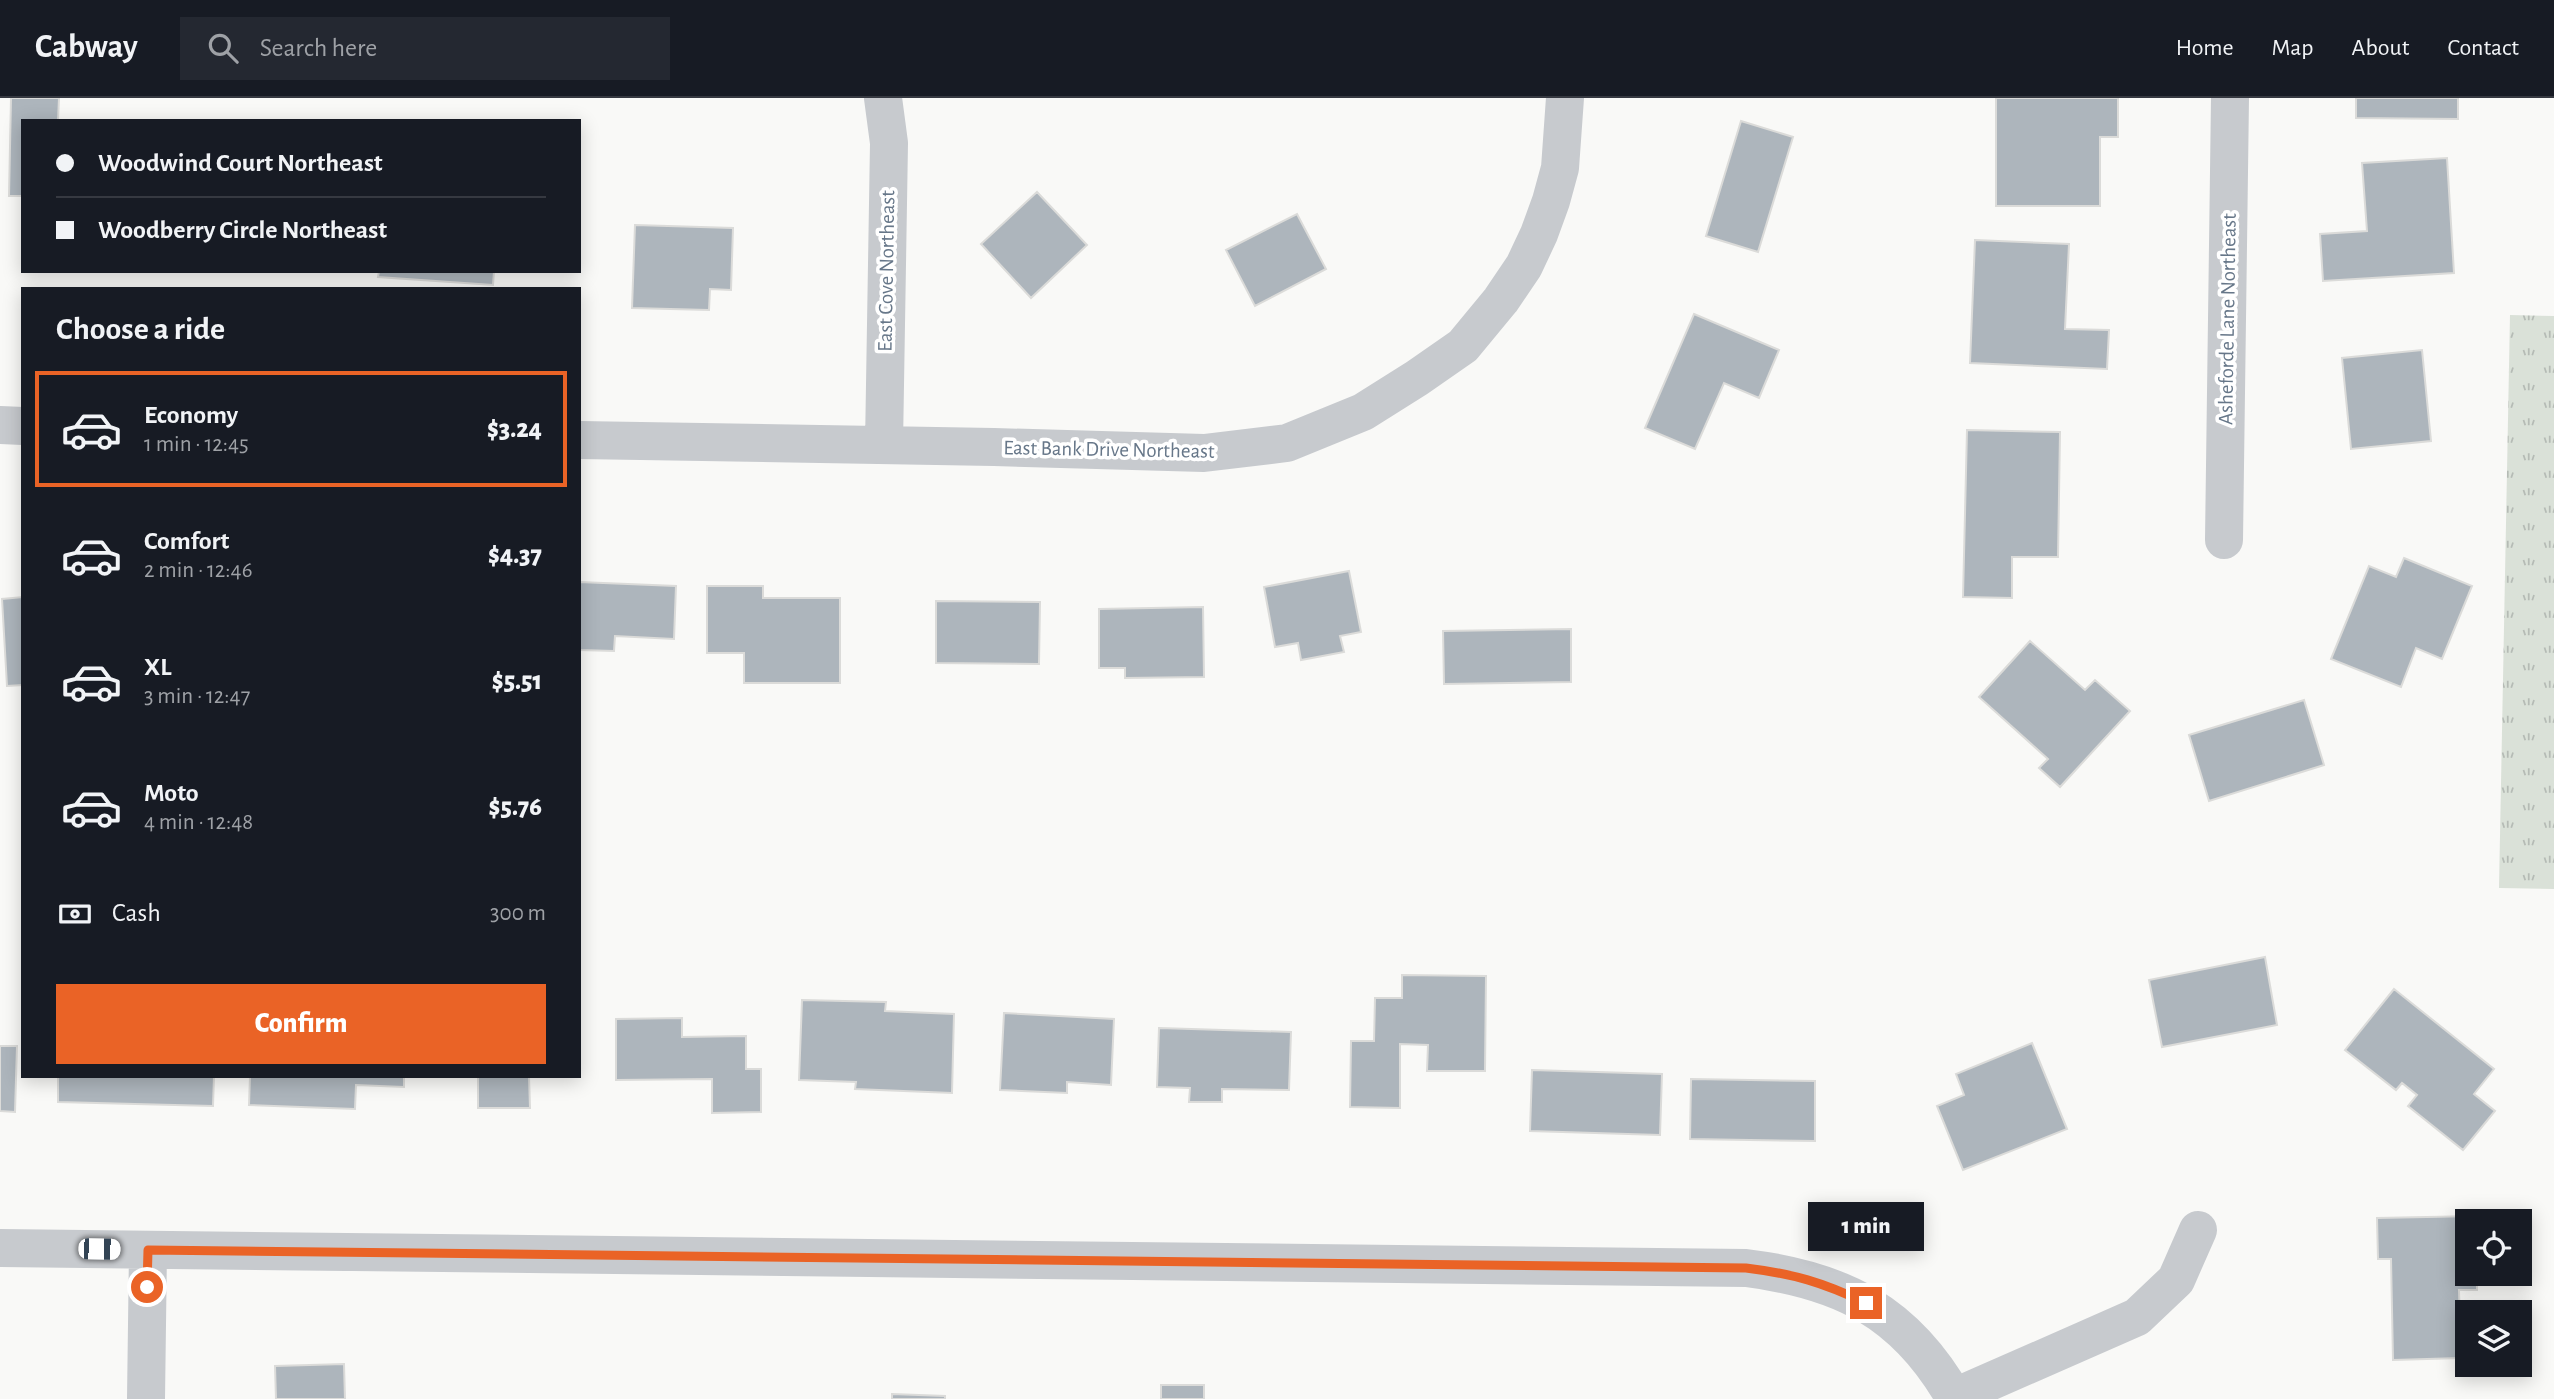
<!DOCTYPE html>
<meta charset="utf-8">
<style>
:root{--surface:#171b24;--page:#242831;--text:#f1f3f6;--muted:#9ea1a6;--line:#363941;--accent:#ea6326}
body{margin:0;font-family:"Alegreya Sans",sans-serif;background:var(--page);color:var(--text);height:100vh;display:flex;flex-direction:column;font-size:26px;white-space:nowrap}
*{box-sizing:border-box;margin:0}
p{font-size:23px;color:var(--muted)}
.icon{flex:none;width:38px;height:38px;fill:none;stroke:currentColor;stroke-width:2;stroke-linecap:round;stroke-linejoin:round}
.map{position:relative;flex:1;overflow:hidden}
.side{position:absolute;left:21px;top:189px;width:560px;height:791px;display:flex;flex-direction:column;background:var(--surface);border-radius:0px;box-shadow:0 4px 18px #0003}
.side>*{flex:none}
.banner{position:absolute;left:21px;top:21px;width:560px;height:154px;border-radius:0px;box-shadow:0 4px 18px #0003;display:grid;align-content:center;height:154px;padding:0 35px;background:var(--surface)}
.buttons{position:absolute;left:2455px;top:1111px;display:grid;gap:14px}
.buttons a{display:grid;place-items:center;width:77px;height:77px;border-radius:0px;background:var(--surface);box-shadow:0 4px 18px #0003;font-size:35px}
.end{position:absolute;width:32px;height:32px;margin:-16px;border:9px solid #ea6326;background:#fff;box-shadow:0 0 0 4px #fff}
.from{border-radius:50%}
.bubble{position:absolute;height:49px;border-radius:0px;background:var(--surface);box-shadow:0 4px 18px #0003;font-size:23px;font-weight:800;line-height:49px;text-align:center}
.car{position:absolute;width:21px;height:42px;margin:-21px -10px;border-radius:9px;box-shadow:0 0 5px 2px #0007;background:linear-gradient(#fff 24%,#345 0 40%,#fff 0 76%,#345 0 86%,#fff 0)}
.banner b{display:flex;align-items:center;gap:24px;height:66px;font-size:26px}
.banner b+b{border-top:2px solid var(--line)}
.banner i{width:18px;height:18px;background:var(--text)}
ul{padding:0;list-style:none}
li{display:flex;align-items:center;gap:21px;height:116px;margin:0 14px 10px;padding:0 21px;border:4px solid transparent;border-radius:0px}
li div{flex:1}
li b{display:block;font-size:26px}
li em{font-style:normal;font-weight:800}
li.active{border-color:var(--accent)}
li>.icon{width:63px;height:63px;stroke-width:1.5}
h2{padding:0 35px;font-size:32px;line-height:84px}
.pay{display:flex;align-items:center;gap:18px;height:77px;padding:0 35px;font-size:26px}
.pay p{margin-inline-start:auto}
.action{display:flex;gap:14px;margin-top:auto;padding:14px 35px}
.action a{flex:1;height:80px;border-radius:0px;background:var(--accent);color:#fff;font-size:28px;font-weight:800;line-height:80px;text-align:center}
header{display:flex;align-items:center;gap:42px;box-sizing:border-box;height:98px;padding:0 35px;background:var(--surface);border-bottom:2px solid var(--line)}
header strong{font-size:33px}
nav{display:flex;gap:38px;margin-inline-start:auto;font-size:24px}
.search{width:490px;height:63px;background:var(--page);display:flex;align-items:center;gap:18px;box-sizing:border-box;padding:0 24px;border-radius:0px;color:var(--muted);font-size:26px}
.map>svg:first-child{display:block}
</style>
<header>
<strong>Cabway</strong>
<div class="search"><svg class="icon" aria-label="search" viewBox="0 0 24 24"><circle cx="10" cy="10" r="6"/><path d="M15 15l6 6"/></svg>Search here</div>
<nav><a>Home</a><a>Map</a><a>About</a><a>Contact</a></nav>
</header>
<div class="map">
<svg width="2554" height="1301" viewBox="0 0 2554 1301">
<defs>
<pattern id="grass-tufts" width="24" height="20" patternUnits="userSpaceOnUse" patternTransform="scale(1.75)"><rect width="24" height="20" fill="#dae1d8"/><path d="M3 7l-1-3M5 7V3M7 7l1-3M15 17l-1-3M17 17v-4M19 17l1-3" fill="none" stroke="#b5bbb5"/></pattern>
</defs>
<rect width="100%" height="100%" fill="#f9f9f7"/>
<path fill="url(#grass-tufts)" d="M2510,217l44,1v573l-55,-1z"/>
<path fill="#adb5bc" stroke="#dbdbd9" stroke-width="2" d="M11,0h48l-1,23h-35v75h-14z
M1996,0h122v39h-18v69h-104z
M2356,0h102v21l-102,-1z
M1741,23l52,16 -35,115 -52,-16z
M2447,60l7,115 -131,8 -3,-47 47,-3 -5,-68z
M1037,94l50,53 -56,53 -50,-54z
M1297,116l29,55 -71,37 -29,-56z
M635,127l98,3 -2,62 -21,-1 -1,21 -77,-2z
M1975,142l94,4 -4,85 44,1 -2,39 -137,-6z
M379,173h115l-1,14 -115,-8z
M1694,216l85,36 -20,48 -35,-15 -29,66 -50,-21z
M2422,252l9,91 -80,8 -9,-91z
M1967,332l93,2 -2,125h-46v41l-49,-1z
M2404,460l68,28 -30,73 -26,-11 -15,39 -70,-28 38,-93 27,11z
M1349,473l12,61 -21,4 4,16 -43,8 -3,-17 -23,4 -11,-60z
M579,484l97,4 -2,53 -59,-3 -1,15 -35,-1z
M707,488h56v12h77v85h-96v-30h-37z
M23,499v88l-16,1 -5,-87z
M936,503l104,1 -1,62 -103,-1z
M1203,509l1,70 -79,1v-10h-26v-59z
M1571,531v53l-127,2 -1,-53z
M2030,543l55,49 10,-10 35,31 -70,76 -21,-19 9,-9 -69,-62z
M2304,602l20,65 -115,36 -20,-66z
M2265,859l12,68 -115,22 -13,-67z
M1402,877l84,1 -1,95h-58l1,-26 -28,-1v64l-50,-1 1,-66h23l1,-43h27z
M2394,891l100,80 -20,25 21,17 -32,39 -55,-44 9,-11 -15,-12 -6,7 -51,-40z
M802,902l84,2 -1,9 69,3 -2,79 -97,-4 1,-7 -57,-2z
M1004,915l110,6 -3,66 -44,-3v11l-67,-3z
M682,920v19l64,-1v33h15v43l-49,1v-34l-96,1v-61z
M1159,930l132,4 -2,58 -67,-1v13h-33l1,-14 -33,-1z
M2032,945l35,86 -104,41 -26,-64 27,-11 -8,-21z
M0,948h17l-2,66 -15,-1z
M1532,972l130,4 -2,61 -130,-4z
M58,978h156l-1,30 -155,-4z
M250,978h154v11l-48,-2 -1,24 -106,-4z
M478,978h51l1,32h-52z
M1691,981l124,2v60l-125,-2z
M2476,1118v6h-8v52h9v16h-18l2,68 -68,2 -2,-101h-13l-1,-41z
M344,1266l1,35h-69l-1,-33z
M1161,1287h43v14h-43z
M892,1296l53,2v3h-53z"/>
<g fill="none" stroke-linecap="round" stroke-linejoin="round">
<path stroke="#c7cace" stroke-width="38" d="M883,0l6,45 -5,302
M0,327l23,1
M579,342l415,7 210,6 83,-10 76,-31 54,-34 46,-32 38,-46 23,-34 15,-32 12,-33 9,-33 5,-70
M2224,442l6,-442
M0,1150l1746,20c96,12 160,44 209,131
M1955,1299l182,-80 39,-37 22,-50
M146,1301l2,-149"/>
</g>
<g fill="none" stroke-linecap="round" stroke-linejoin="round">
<path stroke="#ea6326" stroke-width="9" d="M147,1189l1,-37 1598,18c48,6 76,14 120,35"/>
</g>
<g text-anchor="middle" stroke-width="7" stroke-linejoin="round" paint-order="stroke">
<g font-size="21" fill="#677789" stroke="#fff">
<text transform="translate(886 173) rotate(-89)" y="7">East Cove Northeast</text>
<text transform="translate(2227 221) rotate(-89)" y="7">Asheforde Lane Northeast</text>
<text transform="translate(1109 351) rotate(1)" y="7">East Bank Drive Northeast</text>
</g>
</g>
</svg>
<div class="buttons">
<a><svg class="icon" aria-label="locate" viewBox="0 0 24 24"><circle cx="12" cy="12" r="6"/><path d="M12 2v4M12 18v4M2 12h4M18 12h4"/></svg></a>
<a><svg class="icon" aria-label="layers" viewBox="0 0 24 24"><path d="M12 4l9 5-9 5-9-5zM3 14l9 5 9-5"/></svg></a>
</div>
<i class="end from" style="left:147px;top:1189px"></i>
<i class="end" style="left:1866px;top:1205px"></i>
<div class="bubble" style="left:1808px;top:1104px;width:116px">1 min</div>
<i class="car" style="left:99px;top:1151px;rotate:91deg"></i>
<div class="banner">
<b><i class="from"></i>Woodwind Court Northeast</b>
<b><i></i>Woodberry Circle Northeast</b>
</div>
<section class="side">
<h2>Choose a ride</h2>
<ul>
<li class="active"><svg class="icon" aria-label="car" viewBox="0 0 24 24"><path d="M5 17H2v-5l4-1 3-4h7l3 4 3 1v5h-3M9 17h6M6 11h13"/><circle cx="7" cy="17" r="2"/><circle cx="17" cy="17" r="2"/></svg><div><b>Economy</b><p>1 min · 12:45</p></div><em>$3.24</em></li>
<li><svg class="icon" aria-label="car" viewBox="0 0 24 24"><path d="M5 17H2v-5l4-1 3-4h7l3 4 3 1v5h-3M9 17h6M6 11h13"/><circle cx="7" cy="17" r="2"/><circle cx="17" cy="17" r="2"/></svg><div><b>Comfort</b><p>2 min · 12:46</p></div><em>$4.37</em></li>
<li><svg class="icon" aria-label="car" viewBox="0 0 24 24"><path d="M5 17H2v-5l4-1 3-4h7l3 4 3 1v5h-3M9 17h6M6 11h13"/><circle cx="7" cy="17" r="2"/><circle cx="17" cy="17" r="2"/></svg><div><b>XL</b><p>3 min · 12:47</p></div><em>$5.51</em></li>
<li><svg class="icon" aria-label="car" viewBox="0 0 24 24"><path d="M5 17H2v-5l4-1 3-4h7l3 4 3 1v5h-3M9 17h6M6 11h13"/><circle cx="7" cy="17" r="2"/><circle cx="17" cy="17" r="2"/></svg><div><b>Moto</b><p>4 min · 12:48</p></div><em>$5.76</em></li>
</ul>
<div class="pay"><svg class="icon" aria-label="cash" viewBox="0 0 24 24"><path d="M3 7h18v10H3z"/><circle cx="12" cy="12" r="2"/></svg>Cash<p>300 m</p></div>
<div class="action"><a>Confirm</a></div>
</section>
</div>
